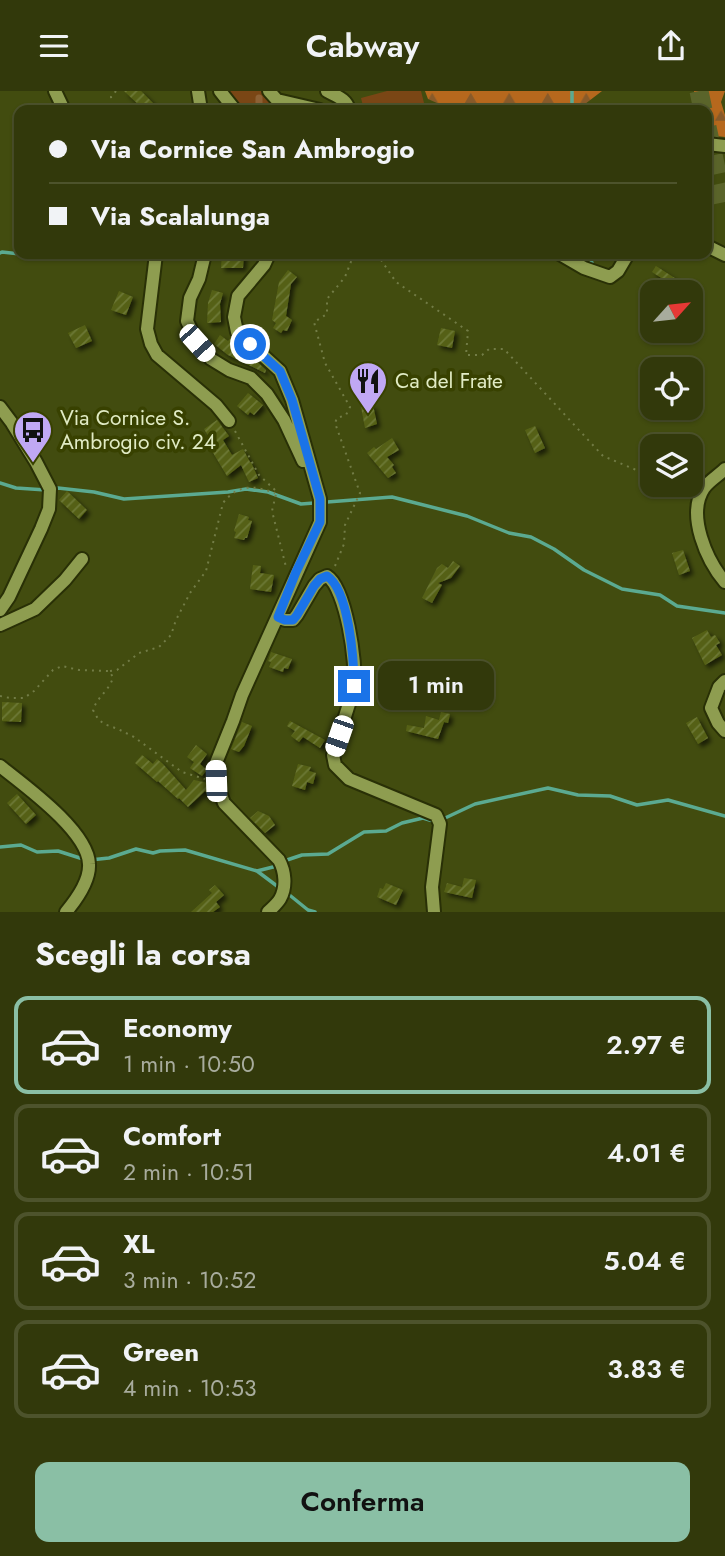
<!DOCTYPE html>
<html lang="it">
<meta charset="utf-8">
<style>
:root{--surface:#32390b;--page:#3a4014;--text:#f1f3f6;--muted:#a8ac9d;--line:#4d532c;--accent:#8abfa5}
body{margin:0;font-family:Jost,sans-serif;background:var(--page);color:var(--text);height:100vh;display:flex;flex-direction:column;font-size:26px;white-space:nowrap}
*{box-sizing:border-box;margin:0}
p{font-size:23px;color:var(--muted)}
.icon{flex:none;width:38px;height:38px;fill:none;stroke:currentColor;stroke-width:2;stroke-linecap:round;stroke-linejoin:round}
.map{position:relative;height:821px;overflow:hidden}
.details{display:flex;flex-direction:column;background:var(--surface);flex:1}
.details>*{flex:none}
.hud{position:absolute;left:14px;top:14px;width:698px;height:154px;border-radius:14px;box-shadow:0 2px 5px #0004,0 0 0 2px var(--line);display:grid;align-content:center;height:154px;padding:0 35px;background:var(--surface)}
.needle{width:46px;rotate:63deg}
.fabs{position:absolute;left:640px;top:189px;display:grid;gap:14px}
.fabs a{display:grid;place-items:center;width:63px;height:63px;border-radius:14px;background:var(--surface);box-shadow:0 2px 5px #0004,0 0 0 2px var(--line);font-size:35px}
.end{position:absolute;width:32px;height:32px;margin:-16px;border:9px solid #1a73e8;background:#fff;box-shadow:0 0 0 4px #fff}
.from{border-radius:50%}
.bubble{position:absolute;height:49px;border-radius:14px;background:var(--surface);box-shadow:0 2px 5px #0004,0 0 0 2px var(--line);font-size:23px;font-weight:600;line-height:49px;text-align:center}
.car{position:absolute;width:21px;height:42px;margin:-21px -10px;border-radius:9px;box-shadow:0 0 5px 2px #0007;background:linear-gradient(#fff 24%,#345 0 40%,#fff 0 76%,#345 0 86%,#fff 0)}
.hud b{display:flex;align-items:center;gap:24px;height:66px;font-size:26px}
.hud b+b{border-top:2px solid var(--line)}
.hud i{width:18px;height:18px;background:var(--text)}
ul{padding:0;list-style:none}
li{display:flex;align-items:center;gap:21px;height:98px;margin:0 14px 10px;padding:0 21px;border:4px solid var(--line);border-radius:14px}
li div{flex:1}
li b{display:block;font-size:26px}
li em{font-style:normal;font-weight:600}
li.on{border-color:var(--accent)}
li>.icon{width:63px;height:63px;stroke-width:1.5}
h2{padding:0 35px;font-size:32px;line-height:84px}
.action{display:flex;gap:14px;margin-top:auto;padding:14px 35px}
.action a{flex:1;height:80px;border-radius:14px;background:var(--accent);color:#111;font-size:28px;font-weight:600;line-height:80px;text-align:center}
header{display:flex;justify-content:space-between;align-items:center;height:91px;padding:0 35px;background:var(--surface);font-size:32px;font-weight:600}
.map>svg:first-child{display:block}
</style>
<header><svg class="icon" aria-label="menu" viewBox="0 0 24 24"><path d="M4 6h16M4 12h16M4 18h16"/></svg>Cabway<svg class="icon" aria-label="share" viewBox="0 0 24 24"><path d="M12 15V3M7 8l5-5 5 5M5 13v7h14v-7"/></svg></header>
<div class="map">
<svg width="725" height="821" viewBox="0 0 725 821">
<defs>
<pattern id="forest-firs" width="22" height="20" patternUnits="userSpaceOnUse" patternTransform="scale(1.75)"><rect width="22" height="20" fill="#b6681d"/><path d="M5 1l3.5 6h-7zM16 11l3.5 6h-7z" fill="#885a29"/></pattern>
<pattern id="cemetery-stones" width="16" height="16" patternUnits="userSpaceOnUse" patternTransform="scale(1.75)"><rect width="16" height="16" fill="#7a4615"/><path d="M2 7V4a2 2 0 0 1 4 0v3zM10 15v-3a2 2 0 0 1 4 0v3z" fill="#8d6135"/></pattern>
<pattern id="building-hatch" width="6" height="6" patternUnits="userSpaceOnUse" patternTransform="scale(1.75)"><rect width="6" height="6" fill="#556116"/><path d="M-1 1l2-2M0 6l6-6M5 7l2-2" fill="none" stroke="#6d7836"/></pattern>
<filter id="shadow"><feDropShadow dx="3.5" dy="3.5" stdDeviation="2" flood-color="#0009"/></filter>
</defs>
<rect width="100%" height="100%" fill="#424c0f"/>
<path fill="url(#forest-firs)" d="M425,0h177l-17,13 2,6h-111l-14,-4 -20,4 -5,-7 -9,-4z
M694,0h31l-4,11 4,13v22l-18,-2v-25h-20l9,-9z"/>
<path fill="url(#cemetery-stones)" d="M220,0h49l25,13 -1,6h-58z"/>
<path fill="#7a4615" d="M387,0h34l4,16 -14,3h-47l-3,-12z"/>
<g fill="none" stroke-linecap="round" stroke-linejoin="round">
<path stroke="#5baa91" stroke-width="3.5" d="M572,19v-19
M0,162l2,-1 18,2
M589,163l3,9
M0,392l16,5 30,2
M54,398l4,-1 36,4 30,7 104,-7 18,-3 22,3 33,12 91,-7 75,19 42,17 22,4 23,12 30,21 38,19 38,6 17,11 48,7
M443,728l32,-15 73,-16 30,7 32,1 27,9 31,-5 57,16
M0,756l21,-2 16,7 21,-1 25,8
M90,769l19,-2 27,-9 17,4 7,-2 25,-1 72,21 20,-5 10,-6 15,-5 26,-1 36,-22 22,-1 16,-8 21,-5 13,4
M257,780l24,18
M287,802l21,17 7,2"/>
</g>
<path fill="url(#building-hatch)" filter="url(#shadow)" d="M124,0h17l19,19h-10l-9,-6 -1,2z
M222,163h22l-1,14h-22z
M656,175l28,18 -4,6 -28,-18z
M288,179l9,7 -6,7 -5,32 6,4 -5,11 -4,-1 -2,3 -8,-5 3,-5 -4,-3 7,-38z
M212,199l11,3 -3,11 1,18 -14,1 1,-20z
M119,200l14,6 -7,18 -15,-5z
M85,234l7,16 -16,7 -8,-15z
M441,237l14,3 -3,17 -15,-3z
M220,244l8,6 2,-2 6,5 -2,4 19,10 13,12 -1,3 -37,-18 -14,-11z
M248,302l15,12 -9,10 -4,-3 -2,3 -11,-9z
M373,314l4,19 -12,4 -4,-21z
M217,329l12,16 -6,4 9,15 11,-6 7,13h1l7,16 -9,4 -8,-17 -14,11 -18,-30 4,-2 -9,-15z
M535,335l10,22 -10,5 -10,-23z
M392,347l7,12 -12,7 7,8 -2,2 4,6 -8,5 -21,-25 7,-6 2,2z
M67,400l20,19 -8,9 -20,-19z
M239,423l10,3 -1,3 4,1 -5,17h-2l-1,2 -10,-2 2,-6 -2,-1z
M683,459l7,21 -11,4 -7,-22z
M453,470l7,5 -9,12 -13,5 4,2 -10,18 -10,-5 15,-30 5,-4 6,4z
M253,474l8,1 -1,7 14,2 -3,17 -21,-3z
M707,539l4,7 4,-2 5,8 -4,2 6,10 -17,10 -13,-27z
M271,561l21,7 -4,10 -4,-1 -1,4 -14,-5 2,-5 -3,-1z
M386,576l26,3 -2,13 -13,-1 -1,5h-7v-6l-4,-1z
M2,611l20,1 -1,19 -19,-1z
M441,621l9,2 -2,9 -4,-1 -6,17 -32,-8 1,-6 17,3 2,-12 13,4z
M697,626l11,21 -10,6 -12,-21z
M290,630l35,19 -5,8 -17,-11 -4,5 -8,-6 4,-5 -8,-5z
M242,631l10,4 -8,20 -5,6 -8,-3z
M196,654l11,9 -7,10 7,6 -5,6 -12,-8 4,-6 -7,-5z
M142,664l11,9 4,-5 6,5 23,26 8,-10 14,3 4,13h-2l-5,-5 -17,16 -9,-9 -1,1 -20,-18 -1,1 -22,-19z
M298,673l13,3 -2,4 7,2 -3,11 -6,-2 -2,8 -13,-4z
M17,703l19,21 -10,9 -19,-21z
M258,720l11,5 6,9 -10,8 -15,-15z
M464,787l12,2 -4,18 -28,-6 3,-9 15,4z
M386,792l17,7 -7,15 -19,-8 3,-9 3,1z
M215,794l9,10 -8,7 4,5 -7,5h-22l21,-19 -3,-3z"/>
<g fill="none" stroke-linecap="round" stroke-linejoin="round">
<path stroke="#5a642a" stroke-width="19" stroke-dasharray="19 10" stroke-linecap="butt" d="M699,0l4,19
M707,36l18,83"/>
<defs>
<path id="minor" d="M55,0l9,19
M198,0l3,19
M220,0l15,19
M269,0l8,9 43,10
M327,0c9,5 20,8 22,19
M707,53l18,2
M707,155l18,9
M156,163l-9,75 4,15 6,11 59,50 13,16
M205,163l-6,25 -9,19 -3,23 10,22 14,16 18,11 22,8 16,16 17,26 19,41
M560,163l24,14 26,9 8,-6 10,-17
M0,316l12,16 24,39 14,27 -1,20 -8,20 -32,68 -9,13
M725,378c-6,6 -16,12 -21,19 -18,27 3,73 21,94
M278,526l7,3h8l4,-5 17,-29 6,-7 7,-3c19,12 30,88 27,110 -1,7 -4,15 -6,21 -5,16 -10,32 -15,48l2,10 14,14 87,36 4,9 -8,63 2,25
M0,534l35,-16 30,-29 17,-21
M725,590l-6,6 -8,21 7,15 7,8
M0,675c25,20 88,65 89,98 1,17 -13,36 -23,48
M268,821c4,-4 9,-8 12,-13 7,-12 5,-28 -1,-39l-55,-57 -7,-19 -1,-21 17,-42 9,-26 78,-173v-23l-28,-99 -12,-29 -43,-39 -3,-15 4,-21 26,-31 5,-11"/>
</defs>
<use href="#minor" stroke="#293006" stroke-width="16"/>
<path stroke="#727c46" stroke-width="2" stroke-dasharray="2 5" stroke-linecap="butt" d="M116,0l-5,6 1,7 6,6
M377,163l19,28 72,49 -2,24h16l7,-6h15l99,107 50,21
M235,340l24,44 16,15 1,4 -4,17 14,56
M691,384l9,-1
M335,475l9,-22 1,-19 15,-32 -25,-70 2,-5 9,-3 4,-8 -25,-44 -11,-41 13,-8v-15l18,-22 9,-23
M110,580l7,-1 22,-17 20,-6 12,-12 5,-15 14,-27 16,-22 17,-68c15,-19 30,-18 52,-10
M0,605l10,2h14l10,-7 19,-21 9,-4 17,4 30,1 4,6c-3,13 -16,20 -20,33l5,9 6,5 14,5 16,8 48,35 23,7"/>
<use href="#minor" stroke="#8e9d50" stroke-width="12"/>
</g>
<g fill="none" stroke-linecap="round" stroke-linejoin="round">
<path stroke="#1a73e8" stroke-width="9" d="M250,253l30,27 12,29 28,99v23l-24,50 -18,45 7,3h8l4,-5 17,-29 6,-7 7,-3c22,14 27,85 27,110"/>
</g>
<defs>
<symbol id="restaurant-pin" viewBox="-11 -11 22 30"><path d="M0 17L-7.5 6A9.5 9.5 0 1 1 7.5 6Z" fill="#c0a8f4" stroke="#384100"/><path d="M-5-6h1v4h1v-4h1v4h1v-4h1v5L-1.5 .5V6h-2V.5L-5-1ZM5-6V6H3V1.5H1.5Q1.5-4 5-6Z" fill="#111"/></symbol>
<symbol id="bus-pin" viewBox="-11 -11 22 30"><path d="M0 17L-7.5 6A9.5 9.5 0 1 1 7.5 6Z" fill="#c0a8f4" stroke="#384100"/><path d="M-5-6H5V4H4V6H2V4H-2V6H-4V4H-5ZM-3.5-4V0h7V-4ZM-3.5 1.2v1.5H-2V1.2ZM2 1.2v1.5H3.5V1.2Z" fill="#111"/></symbol>
</defs>
<g fill-rule="evenodd">
<use href="#restaurant-pin" x="346" y="268" width="44" height="60"/>
<use href="#bus-pin" x="11" y="317" width="44" height="60"/>
</g>
<g text-anchor="middle" stroke-width="7" stroke-linejoin="round" paint-order="stroke">
<g font-size="21" fill="#e1ebc4" stroke="#384100" text-anchor="start">
<text x="395" y="297">Ca del Frate</text>
<text x="60" y="334">Via Cornice S.<tspan x="60" dy="24">Ambrogio civ. 24</tspan></text>
</g>
</g>
</svg>
<div class="fabs">
<a><svg class="needle" viewBox="-14 -14 28 28"><path d="M0-13l5 13h-10z" fill="#e53935"/><path d="M0 13l5-13h-10z" fill="#a8ac9d"/></svg></a>
<a><svg class="icon" aria-label="locate" viewBox="0 0 24 24"><circle cx="12" cy="12" r="6"/><path d="M12 2v4M12 18v4M2 12h4M18 12h4"/></svg></a>
<a><svg class="icon" aria-label="layers" viewBox="0 0 24 24"><path d="M12 4l9 5-9 5-9-5zM3 14l9 5 9-5"/></svg></a>
</div>
<i class="end from" style="left:250px;top:253px"></i>
<i class="end" style="left:354px;top:595px"></i>
<div class="bubble" style="left:378px;top:570px;width:116px">1 min</div>
<i class="car" style="left:197px;top:252px;rotate:138deg"></i>
<i class="car" style="left:339px;top:645px;rotate:199deg"></i>
<i class="car" style="left:216px;top:690px;rotate:358deg"></i>
<div class="hud">
<b><i class="from"></i>Via Cornice San Ambrogio</b>
<b><i></i>Via Scalalunga</b>
</div>
</div>
<section class="details">
<h2>Scegli la corsa</h2>
<ul>
<li class="on"><svg class="icon" aria-label="car" viewBox="0 0 24 24"><path d="M5 17H2v-5l4-1 3-4h7l3 4 3 1v5h-3M9 17h6M6 11h13"/><circle cx="7" cy="17" r="2"/><circle cx="17" cy="17" r="2"/></svg><div><b>Economy</b><p>1 min · 10:50</p></div><em>2.97 €</em></li>
<li><svg class="icon" aria-label="car" viewBox="0 0 24 24"><path d="M5 17H2v-5l4-1 3-4h7l3 4 3 1v5h-3M9 17h6M6 11h13"/><circle cx="7" cy="17" r="2"/><circle cx="17" cy="17" r="2"/></svg><div><b>Comfort</b><p>2 min · 10:51</p></div><em>4.01 €</em></li>
<li><svg class="icon" aria-label="car" viewBox="0 0 24 24"><path d="M5 17H2v-5l4-1 3-4h7l3 4 3 1v5h-3M9 17h6M6 11h13"/><circle cx="7" cy="17" r="2"/><circle cx="17" cy="17" r="2"/></svg><div><b>XL</b><p>3 min · 10:52</p></div><em>5.04 €</em></li>
<li><svg class="icon" aria-label="car" viewBox="0 0 24 24"><path d="M5 17H2v-5l4-1 3-4h7l3 4 3 1v5h-3M9 17h6M6 11h13"/><circle cx="7" cy="17" r="2"/><circle cx="17" cy="17" r="2"/></svg><div><b>Green</b><p>4 min · 10:53</p></div><em>3.83 €</em></li>
</ul>
<div class="action"><a>Conferma</a></div>
</section>
